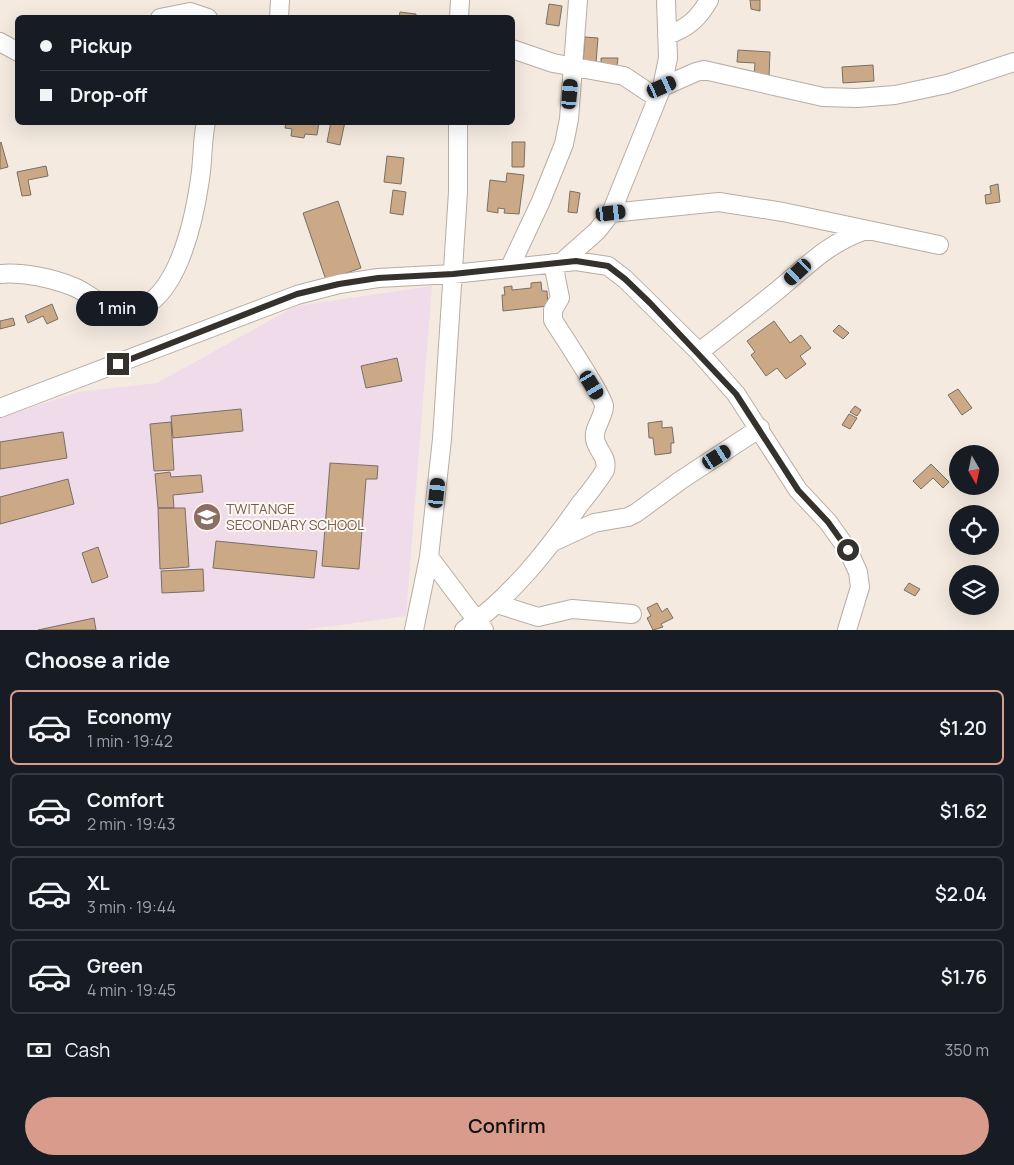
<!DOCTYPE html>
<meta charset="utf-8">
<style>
:root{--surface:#171b24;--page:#242831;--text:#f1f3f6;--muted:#9ea1a6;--line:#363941;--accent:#d89b8c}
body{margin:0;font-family:Manrope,sans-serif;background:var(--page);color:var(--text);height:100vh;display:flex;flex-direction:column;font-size:19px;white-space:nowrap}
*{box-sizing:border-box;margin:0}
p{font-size:16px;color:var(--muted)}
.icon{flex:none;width:28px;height:28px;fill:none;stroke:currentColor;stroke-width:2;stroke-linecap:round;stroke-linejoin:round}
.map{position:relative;height:630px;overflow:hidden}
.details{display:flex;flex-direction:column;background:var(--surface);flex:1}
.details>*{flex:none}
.guide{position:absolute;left:15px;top:15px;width:500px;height:110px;border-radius:8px;box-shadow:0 5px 20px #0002;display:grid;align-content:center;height:110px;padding:0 25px;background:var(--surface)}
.needle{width:32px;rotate:171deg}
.buttons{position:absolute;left:949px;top:445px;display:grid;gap:10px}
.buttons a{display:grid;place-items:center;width:50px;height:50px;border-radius:50%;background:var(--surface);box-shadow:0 5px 20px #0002;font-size:25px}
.end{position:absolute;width:22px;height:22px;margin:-11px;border:6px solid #35312d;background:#fff;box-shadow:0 0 0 2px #fff}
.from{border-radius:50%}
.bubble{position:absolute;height:35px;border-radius:18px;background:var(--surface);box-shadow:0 5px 20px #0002;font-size:16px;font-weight:600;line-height:35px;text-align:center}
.car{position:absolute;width:15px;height:30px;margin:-15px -8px;border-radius:6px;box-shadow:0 0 4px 1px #0007;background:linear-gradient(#222 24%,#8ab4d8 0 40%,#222 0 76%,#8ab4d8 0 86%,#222 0)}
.guide b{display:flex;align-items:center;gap:18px;height:48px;font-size:19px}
.guide b+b{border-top:1px solid var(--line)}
.guide i{width:12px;height:12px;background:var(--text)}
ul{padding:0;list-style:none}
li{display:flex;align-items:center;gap:15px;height:75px;margin:0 10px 8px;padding:0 15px;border:2px solid var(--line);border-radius:8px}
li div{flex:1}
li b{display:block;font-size:19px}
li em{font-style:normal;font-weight:600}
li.selected{border-color:var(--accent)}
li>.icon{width:45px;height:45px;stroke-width:1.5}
h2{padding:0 25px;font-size:22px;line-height:60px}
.pay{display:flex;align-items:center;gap:12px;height:55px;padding:0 25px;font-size:19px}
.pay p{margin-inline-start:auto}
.action{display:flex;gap:10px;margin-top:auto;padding:10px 25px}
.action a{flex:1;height:58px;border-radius:30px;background:var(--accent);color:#111;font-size:20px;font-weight:600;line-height:58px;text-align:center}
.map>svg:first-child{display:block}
</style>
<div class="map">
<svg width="1014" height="630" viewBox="0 0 1014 630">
<rect width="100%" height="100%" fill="#f4eae0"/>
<path fill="#f0dbea" d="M432,286l-26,330 -102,14h-304v-212l78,-26 79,-9 139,-77z"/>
<path fill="#cca986" stroke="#786f66" d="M750,0h10v11l-9,-2z
M549,4l13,2 -3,20 -13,-2z
M400,12l16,2v4h-17z
M585,37l13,1 -2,25 -13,-1z
M738,50l32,2 -1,25 -15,-1 1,-13 -18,-1z
M601,58h17l-1,8h-16z
M873,65l1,16 -31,2 -1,-16z
M286,122h33l-2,13 -12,-1 -1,4 -13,-2 1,-7 -7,-1z
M331,122h14l-5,23 -13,-3z
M1,142l7,25 -8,2v-26z
M512,142h13l-1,25h-12z
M387,156l17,2 -3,26 -17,-2z
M46,166l2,10 -20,4 3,15 -9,1 -5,-24z
M507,173l17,2 -5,39 -15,-1 1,-4 -7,-1v5l-11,-2 3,-31 16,2z
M998,184l2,18 -14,2 -1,-9 6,-1 -1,-8z
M393,190l13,2 -3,23 -13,-2z
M570,191l10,2 -3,20 -9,-1z
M338,201l23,67 -35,12 -23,-67z
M541,282l1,9h5l1,15 -45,5 -1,-16h3l-1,-8 8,-1v4l19,-2v-5z
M52,304l6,15 -11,5 -4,-8 -15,7 -3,-7z
M13,318l2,7 -15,4v-8z
M774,321l16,22 11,-8 10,13 -11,8 6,8 -20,15 -9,-11 -11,8 -15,-21 4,-3 -8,-11z
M839,325l10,8 -6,6 -10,-8z
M397,358l5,23 -36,7 -5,-22z
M958,389l14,19 -10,7 -14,-20z
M855,406l6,4 -4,6 -7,-4z
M241,409l2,22 -70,7 -2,-22z
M849,414l8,4 -7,11 -8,-4z
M662,421v7l10,-1 2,16h-3v10l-16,2 -2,-17h-4l-1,-15z
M171,422l3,48 -20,1 -4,-47z
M63,432l4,26 -67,11v-27z
M330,463l48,3 -1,13h-11l-7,90 -37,-3z
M931,464l18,18 -6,6 -10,-10 -12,11 -8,-8z
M170,472l1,5 30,-2 2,17 -30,3 1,13h-16l-3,-34z
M68,479l6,25 -74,20v-27z
M158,508h27l4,59 -29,2z
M216,541l101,10 -3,27 -101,-10z
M98,547l10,30 -16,6 -10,-30z
M203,569l1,22 -42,2 -1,-22z
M909,583l11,6 -5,7 -11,-6z
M657,603l5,9 5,-4 6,10 -12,6 2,3 -10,3 -6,-12 4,-2 -4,-8z
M94,618l2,12h-58z"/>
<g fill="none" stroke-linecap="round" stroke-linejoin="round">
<defs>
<path id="minor" d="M160,18l30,-6 18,6
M279,18l1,-18
M459,18l1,-18
M667,35c20,-6 32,-17 42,-35
M0,42l18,10
M512,49l41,14 71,13 33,22
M662,87l34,-15 8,-2 119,27 34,1 38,-3 52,-11 67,-22
M611,213l108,-11 64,10 156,33
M562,262l35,-31 14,-18 51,-126 6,-29 -2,-58
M510,267l31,-66 23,-57 5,-25 9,-119
M0,274c24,-2 52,4 74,13 13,5 23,16 36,21 63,21 84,-87 90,-129 3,-18 2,-39 6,-57
M699,352c26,-20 53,-41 79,-62 30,-25 50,-47 88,-60
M0,408l297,-113 42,-11 39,-6 75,-4 123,-13 32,5 17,13 74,73 37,42 62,96 30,32 20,28 10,22 2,15 -13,43
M555,541l39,-18 34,-6 8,-4 45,-33 79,-52
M429,557l55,73
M497,604l41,13 34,-8 60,5
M414,630l15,-73 13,-118 16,-247v-70
M464,630c47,-33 83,-79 116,-126 9,-11 18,-22 25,-34 3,-14 -8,-19 -10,-31 -2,-11 9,-22 9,-33 -1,-10 -43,-73 -51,-86v-10l7,-12 -7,-35"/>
</defs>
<use href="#minor" stroke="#b7ada3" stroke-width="20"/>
<use href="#minor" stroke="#fff" stroke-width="18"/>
</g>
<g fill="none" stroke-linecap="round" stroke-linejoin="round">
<path stroke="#35312d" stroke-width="6" d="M118,364l179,-70 42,-10 39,-6 75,-4 123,-13 32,5 17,13 25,24 86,91 62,96 30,32 20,28"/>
</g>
<defs>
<symbol id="school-disc" viewBox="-11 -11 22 22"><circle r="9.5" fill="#8d6e63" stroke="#fef8f2"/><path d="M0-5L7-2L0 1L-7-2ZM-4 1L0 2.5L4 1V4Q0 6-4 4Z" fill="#fff"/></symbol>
</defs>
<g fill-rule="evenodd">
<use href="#school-disc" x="191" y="501" width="32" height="32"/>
</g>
<g text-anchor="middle" stroke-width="4" stroke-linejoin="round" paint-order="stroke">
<g font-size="14" fill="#785e54" stroke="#fef8f2" text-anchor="start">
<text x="226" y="514">TWITANGE<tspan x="226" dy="16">SECONDARY SCHOOL</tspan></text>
</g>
</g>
</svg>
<div class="buttons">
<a><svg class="needle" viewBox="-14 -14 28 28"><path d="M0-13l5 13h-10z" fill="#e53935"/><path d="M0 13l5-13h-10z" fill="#9ea1a6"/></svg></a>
<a><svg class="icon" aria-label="locate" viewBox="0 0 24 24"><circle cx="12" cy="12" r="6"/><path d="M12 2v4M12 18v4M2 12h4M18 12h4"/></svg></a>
<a><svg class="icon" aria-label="layers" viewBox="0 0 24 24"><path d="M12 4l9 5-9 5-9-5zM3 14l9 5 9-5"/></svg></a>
</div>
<i class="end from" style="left:848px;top:550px"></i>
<i class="end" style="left:118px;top:364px"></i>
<div class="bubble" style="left:76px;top:291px;width:82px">1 min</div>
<i class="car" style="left:662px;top:87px;rotate:66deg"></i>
<i class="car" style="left:570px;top:94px;rotate:5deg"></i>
<i class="car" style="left:611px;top:213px;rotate:83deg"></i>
<i class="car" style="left:798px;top:272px;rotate:227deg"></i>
<i class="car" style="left:592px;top:385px;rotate:149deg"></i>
<i class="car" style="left:717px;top:457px;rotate:58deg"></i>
<i class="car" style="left:437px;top:493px;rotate:6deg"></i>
<div class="guide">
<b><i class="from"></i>Pickup</b>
<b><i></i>Drop-off</b>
</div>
</div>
<section class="details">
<h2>Choose a ride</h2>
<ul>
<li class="selected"><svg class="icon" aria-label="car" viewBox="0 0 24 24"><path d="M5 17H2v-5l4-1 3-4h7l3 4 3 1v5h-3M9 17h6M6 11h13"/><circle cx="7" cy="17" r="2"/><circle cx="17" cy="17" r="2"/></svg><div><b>Economy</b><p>1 min · 19:42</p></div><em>$1.20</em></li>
<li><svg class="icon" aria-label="car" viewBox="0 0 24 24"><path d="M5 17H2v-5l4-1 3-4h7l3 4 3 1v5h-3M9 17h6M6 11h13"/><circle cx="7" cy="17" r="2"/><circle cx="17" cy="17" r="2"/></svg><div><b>Comfort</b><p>2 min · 19:43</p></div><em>$1.62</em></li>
<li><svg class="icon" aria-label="car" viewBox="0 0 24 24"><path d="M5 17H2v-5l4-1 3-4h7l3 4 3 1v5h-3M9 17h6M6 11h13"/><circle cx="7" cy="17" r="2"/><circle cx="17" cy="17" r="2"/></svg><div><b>XL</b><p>3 min · 19:44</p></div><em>$2.04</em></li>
<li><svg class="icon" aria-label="car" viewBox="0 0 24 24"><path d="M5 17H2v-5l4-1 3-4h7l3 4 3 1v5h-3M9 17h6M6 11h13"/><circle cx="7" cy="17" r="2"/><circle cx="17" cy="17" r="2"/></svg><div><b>Green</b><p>4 min · 19:45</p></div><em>$1.76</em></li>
</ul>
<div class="pay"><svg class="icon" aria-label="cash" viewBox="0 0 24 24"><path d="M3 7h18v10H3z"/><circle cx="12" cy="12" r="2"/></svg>Cash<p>350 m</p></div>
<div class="action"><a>Confirm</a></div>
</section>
